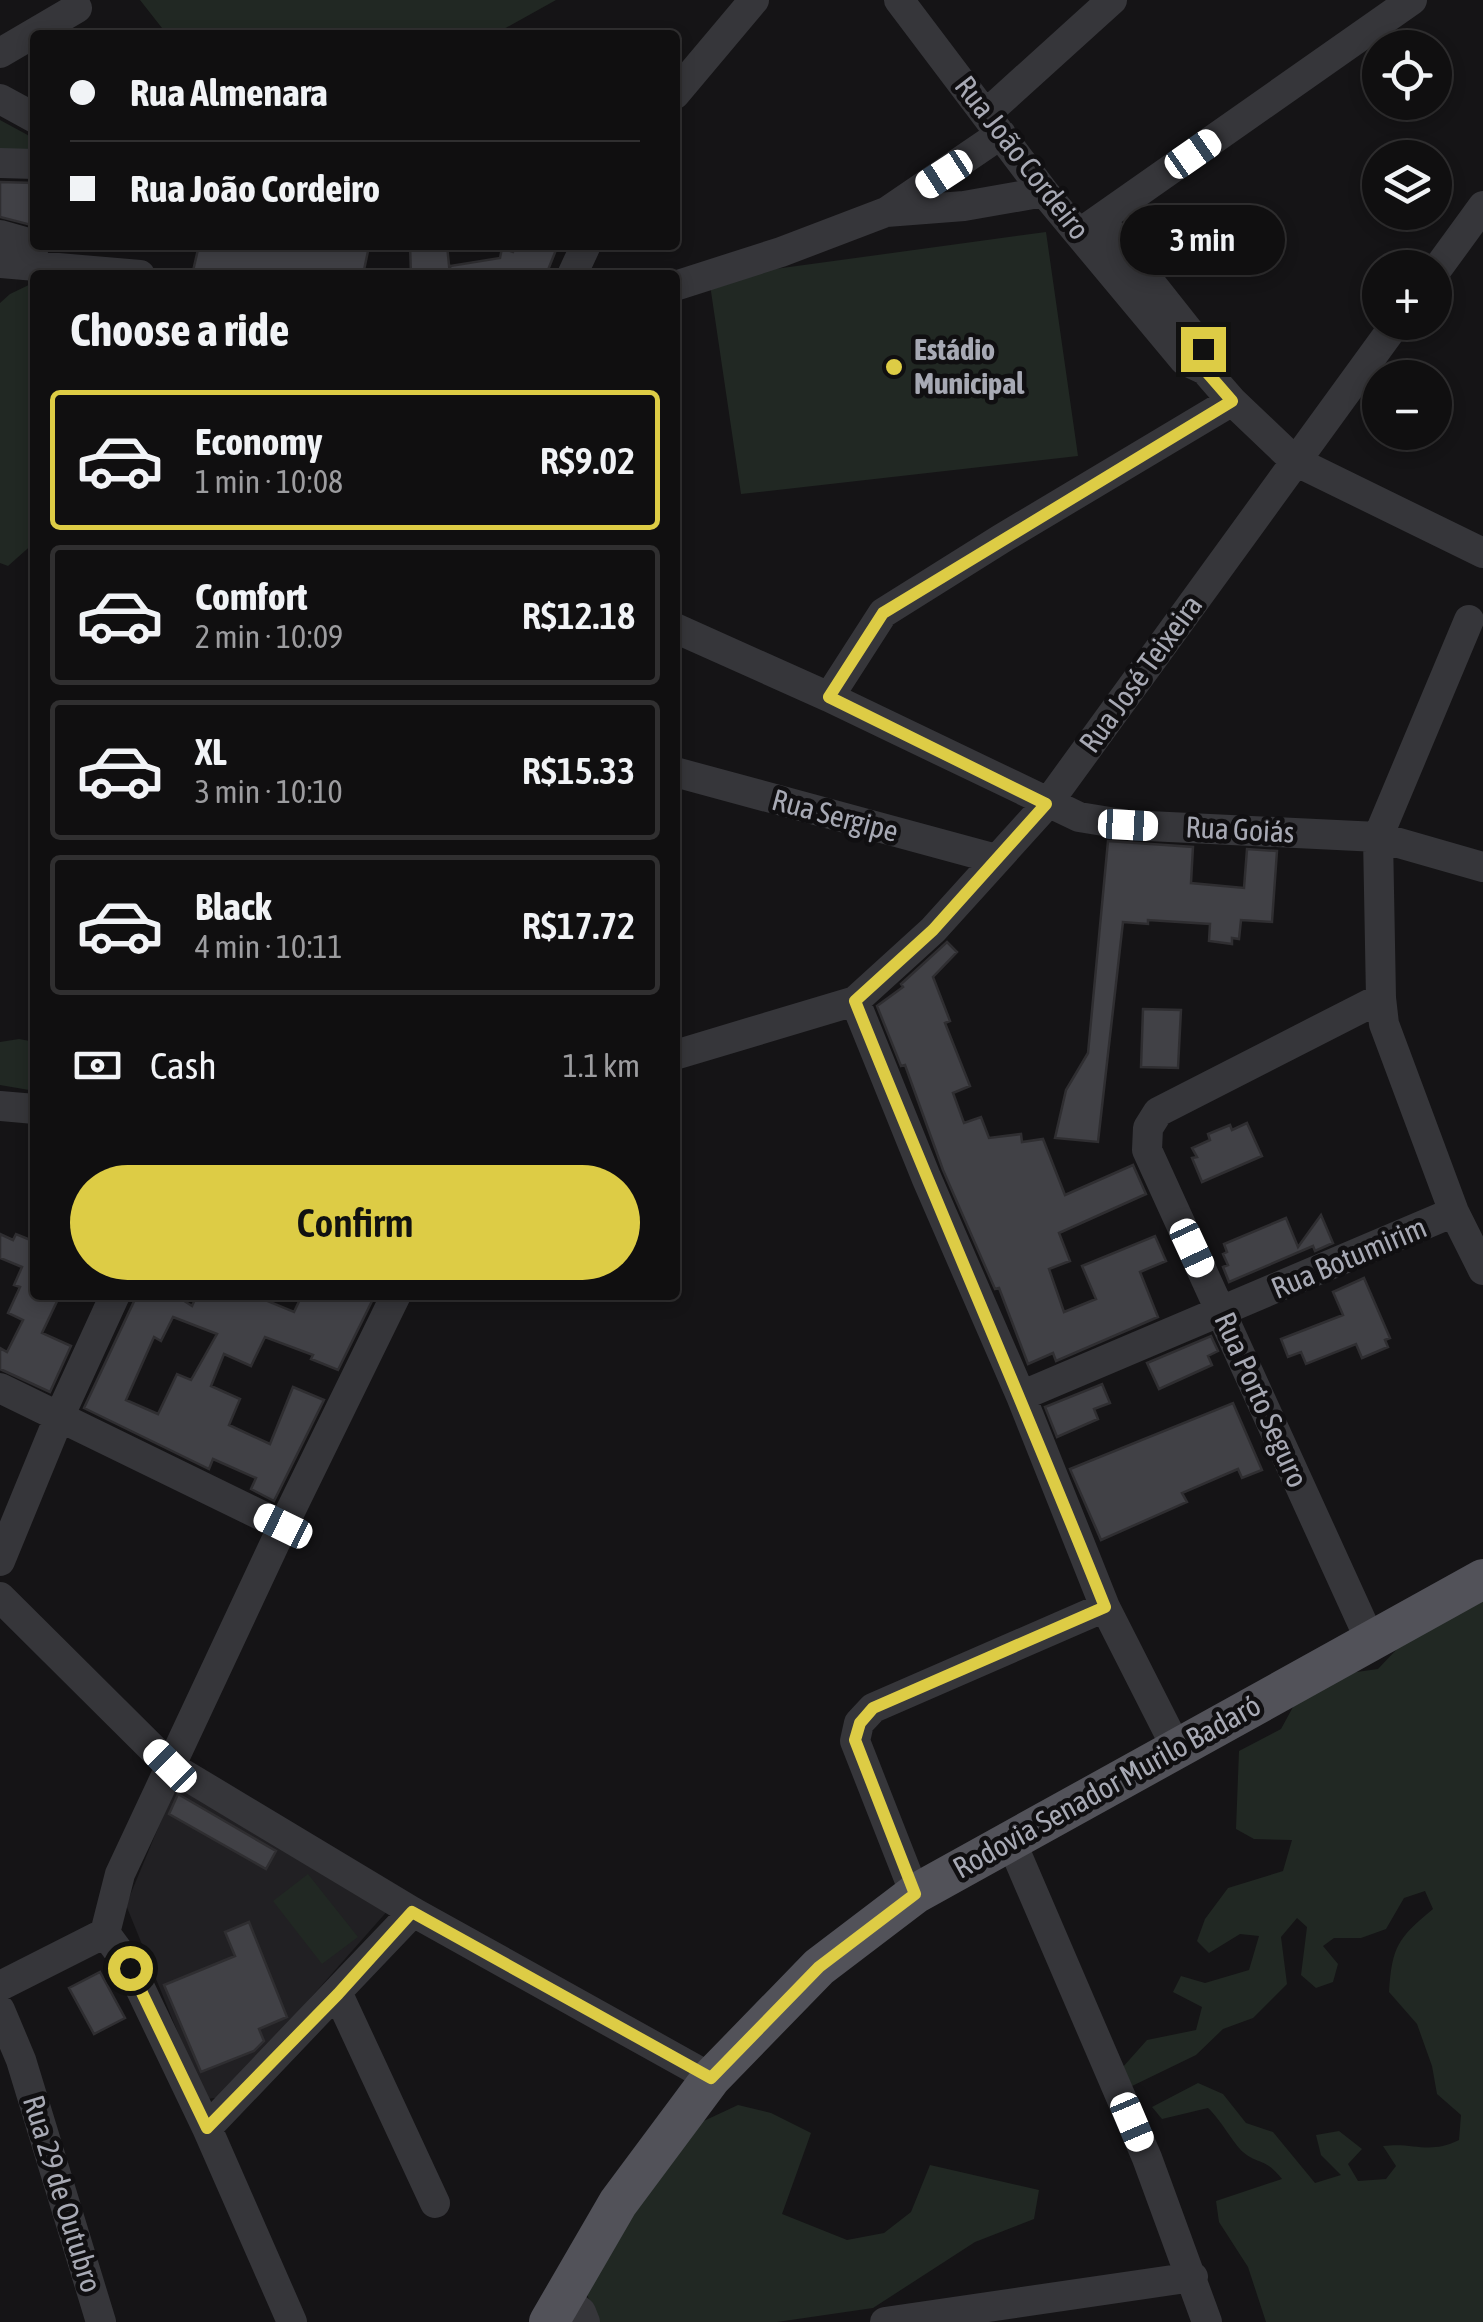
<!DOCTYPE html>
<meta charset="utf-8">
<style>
:root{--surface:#100f10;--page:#1e1d1e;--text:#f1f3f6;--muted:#9c9c9f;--line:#302f30;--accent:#ddcc45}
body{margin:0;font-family:"Asap Condensed",sans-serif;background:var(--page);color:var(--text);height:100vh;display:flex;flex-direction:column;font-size:38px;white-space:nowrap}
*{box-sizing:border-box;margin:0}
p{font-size:32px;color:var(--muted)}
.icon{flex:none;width:55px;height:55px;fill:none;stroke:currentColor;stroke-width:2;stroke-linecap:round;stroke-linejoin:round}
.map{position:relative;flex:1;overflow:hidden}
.drawer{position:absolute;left:30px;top:270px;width:650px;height:1030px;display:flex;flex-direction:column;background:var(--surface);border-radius:10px;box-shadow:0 5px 15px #0003,0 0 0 2px var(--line)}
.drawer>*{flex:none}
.banner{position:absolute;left:30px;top:30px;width:650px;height:220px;border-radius:10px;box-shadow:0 5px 15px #0003,0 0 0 2px var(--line);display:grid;align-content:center;height:220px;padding:0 40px;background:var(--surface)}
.fabs{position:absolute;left:1362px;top:30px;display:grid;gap:20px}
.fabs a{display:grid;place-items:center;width:90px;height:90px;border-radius:50%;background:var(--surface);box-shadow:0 5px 15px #0003,0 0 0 2px var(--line);font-size:50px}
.end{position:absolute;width:45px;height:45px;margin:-22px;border:12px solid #ddcc45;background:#111;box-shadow:0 0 0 5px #111}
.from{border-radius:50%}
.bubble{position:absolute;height:70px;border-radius:35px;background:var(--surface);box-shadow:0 5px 15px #0003,0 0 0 2px var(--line);font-size:32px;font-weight:600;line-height:70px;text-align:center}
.car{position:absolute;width:30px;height:60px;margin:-30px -15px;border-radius:12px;box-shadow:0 0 8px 2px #0007;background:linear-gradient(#fff 24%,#345 0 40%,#fff 0 76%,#345 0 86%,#fff 0)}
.banner b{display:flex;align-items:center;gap:35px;height:95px;font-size:38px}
.banner b+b{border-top:2px solid var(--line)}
.banner i{width:25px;height:25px;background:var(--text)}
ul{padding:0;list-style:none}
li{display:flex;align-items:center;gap:30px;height:140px;margin:0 20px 15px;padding:0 20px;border:5px solid var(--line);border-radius:10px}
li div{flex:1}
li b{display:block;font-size:38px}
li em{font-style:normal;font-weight:600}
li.current{border-color:var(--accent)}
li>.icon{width:90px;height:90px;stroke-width:1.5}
h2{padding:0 40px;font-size:45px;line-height:120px}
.pay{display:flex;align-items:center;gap:25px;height:110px;padding:0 40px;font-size:38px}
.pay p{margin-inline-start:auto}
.cta{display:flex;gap:20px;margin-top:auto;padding:20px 40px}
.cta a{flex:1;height:115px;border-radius:60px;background:var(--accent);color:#111;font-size:40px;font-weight:600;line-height:115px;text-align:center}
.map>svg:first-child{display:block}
</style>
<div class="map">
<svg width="1483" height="2322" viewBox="0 0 1483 2322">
<rect width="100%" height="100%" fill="#151416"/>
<path fill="#212023" d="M176,1785l214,123 -167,189 -17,2 -6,-12 -74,-182z"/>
<path fill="#212823" d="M140,0h416l-63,35h-312l-19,-7z
M0,120l35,19v18l-35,-1z
M1046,232l32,224 -337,38 -32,-216z
M35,282v260l-27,24 -8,-3v-260l10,-9z
M19,1039l16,3v49l-35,-6v-43z
M1483,1591v731h-217l-18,-55 -29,-45 -3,-21 66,-22c-17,-22 -24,-14 -39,-27 -10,-9 -22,-32 -35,-44l-46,11 -10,-12 46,-24 25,11 23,29 27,9 42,51 26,-8 -20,-20 -5,-20 23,-4 23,18 -14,15 10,17 28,-2 10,-13 -13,-20c32,-4 45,9 76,-6l2,-25 -24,-21 -5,-28 -15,-42 -28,-32c3,-46 9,-54 44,-83l-8,-18 -21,7 -18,31 -25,9h-27l-11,8 15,18 -5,18 -17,6 -15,-13 6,-48 -10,-9 -16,19 6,47 -34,34 -30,11 -27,26 -66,32 -8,-19 25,-28 49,-10 6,-23 -29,-15 8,-16 24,7 44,-13 10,-34 -19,-2 -31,19 -12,-12 8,-22 23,-31 55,-17 9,-31 -38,-1 -18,-10 3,-78 42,-22 18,-33 36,-21 43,-6 37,-39z
M308,1874l50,63 -36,27 -49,-63z
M738,2105l33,8 40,20 -29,81 65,26 37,-7 27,-21 19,-47 109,25 -5,29 -59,23 -102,66 -96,14h-179l-14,-35 109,-161z"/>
<path fill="#414146" stroke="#2f2e31" stroke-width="2.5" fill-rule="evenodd" d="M0,182l35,1v43l-35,-9z
M199,245h149l20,6 -5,24h-152l-18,-4z
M410,245h37l3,30h-39z
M516,245h42l-12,30h-95l-1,-9 50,-8 2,-10 11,4z
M1108,841l85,6 -2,36 53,5 3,-39 30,2 -5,71 -31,-2 -2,19 -7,-1v6l-23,-3 1,-17 -62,-4v4l-25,-2 -25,220 -43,-4 11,-48 22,-37z
M947,942l10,10 -24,25 17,44 -5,2 25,63 -17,7 11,30 17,-6 8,21 32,-4 1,8 21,-3 22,56 68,-30 13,29 -87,39 11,28 -21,8 15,43 32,-13 -14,-33 73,-30 11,25 -26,11 18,45 -102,44 -3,-8 -25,11 -29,-76 -4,1 -52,-119 -38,-105 -4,1 -24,-60 26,-19 -2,-3z
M1143,1009l38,1 -3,58 -37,-1z
M1247,1123l15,33 -60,26 -10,-24 5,-1 -5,-9 18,-8 -2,-6 22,-9 2,5z
M1321,1215l12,28 -18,8 -2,-5 -84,36 -6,-15 5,-2 -5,-11 4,-2 -3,-8 62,-26 12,29z
M0,1234l13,6 3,-6 17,7 -3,7 5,-11v58h25l-18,38 29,13 -21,46 -50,-23v-21l7,4 16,-32 -15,-7 12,-26 -6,-2 8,-18 -22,-9z
M1364,1278l26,60 -5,2 3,7 -26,11 -6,-14 -50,20 -5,-12 -13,5 -7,-18 62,-24 -10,-23z
M137,1295h38l17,11 5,-11h56l41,17 8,-17h73l-37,75 -27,-11 2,-4 -48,-18 -14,29 -27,-12 -13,32 29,13 -11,26 41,19 23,-57 31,13 -50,101 -23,-12 5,-11 -43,-19 -4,10 -125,-61zM173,1317l44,17 -26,46 -14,-6 -19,40 -32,-14 28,-63 7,4z
M1211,1336l7,15 -10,5 4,9 -53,24 -12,-26z
M1102,1384l8,19 -16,6 4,10 -41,18 -12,-30z
M1233,1403l29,67 -20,8 -4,-9 -56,24 5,9 -86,38 -31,-71z
M178,1794l98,57 -10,18 -97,-55z
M249,1922l38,95 -28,12 5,12 -10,10 -53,21 -37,-87 71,-29 -10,-24z
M100,1972l25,46 -31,16 -25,-46z"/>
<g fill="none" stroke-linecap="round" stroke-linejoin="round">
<path stroke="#36363a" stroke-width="30" d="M899,0l145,192 140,168 21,10 27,31 63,60 188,92
M0,53l77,-45
M675,94l79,-94
M0,99l35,19
M986,114l126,-114
M0,163l35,1
M888,211l113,-77
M1100,219l103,130 2,21
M1080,233l332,-233
M0,235l35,10
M0,263l140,12
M1435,272l48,-66
M572,275l14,-30
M675,286l106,-34 105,-40 78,-6 80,-14
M1469,620l-91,217 3,161 3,26 70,188 29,58
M675,628l154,69 250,120 49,8 250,12 105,30
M829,697l54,-84 118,-74 231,-138
M675,772l321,87
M855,1001l71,176 95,219 84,211 71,140
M675,1055l180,-54 78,-71 114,-126 350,-482
M0,1106l35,3
M0,1388l283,138
M1021,1396l433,-184
M0,1561l60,-146 55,-120
M0,1597l170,169 243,146 298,166
M1371,1642l-224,-492 1,-22 10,-16 223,-114
M1010,1839l137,319 60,164
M915,1894l-60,-153 4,-18 14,-15 232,-101
M105,1933l15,-59 163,-348 113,-231
M105,1933l25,34 77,161 85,194
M0,1986l105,-53
M338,1994l97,209
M0,2010l21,50 80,262
M207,2128l206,-216
M563,2297l18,15 4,10
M885,2322l308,-45"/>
<path stroke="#525259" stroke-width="40" d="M549,2322l69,-119 93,-125 108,-111 96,-73 568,-315"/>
</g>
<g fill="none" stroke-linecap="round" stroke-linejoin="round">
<path stroke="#ddcc45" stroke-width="12" d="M130,1968l77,160 131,-134 74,-82 299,166 108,-111 96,-73 -60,-154 5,-17 13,-15 232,-101c-81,-203 -169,-403 -250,-606l78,-71 113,-126 -217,-107 54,-84 349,-212 -27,-31 -2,-21"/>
</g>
<circle fill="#ddcc45" stroke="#100f11" stroke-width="4" cx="894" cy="367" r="10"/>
<g text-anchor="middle" stroke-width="9" stroke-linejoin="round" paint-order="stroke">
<g font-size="30" fill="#a7a9b4" stroke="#100f11">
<text transform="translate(1022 158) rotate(52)" y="10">Rua João Cordeiro</text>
<text transform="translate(1141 674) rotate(-54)" y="10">Rua José Teixeira</text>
<text transform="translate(835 816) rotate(15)" y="10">Rua Sergipe</text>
<text transform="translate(1240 830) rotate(3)" y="10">Rua Goiás</text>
<text transform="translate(1349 1258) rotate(-23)" y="10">Rua Botumirim</text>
<text transform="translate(1261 1400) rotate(66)" y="10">Rua Porto Seguro</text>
<text transform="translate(1107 1787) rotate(-29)" y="10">Rodovia Senador Murilo Badaró</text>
<text transform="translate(62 2194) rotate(73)" y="10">Rua 29 de Outubro</text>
</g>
<g font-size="30" font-weight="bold" fill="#a7a9b4" stroke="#100f11" text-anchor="start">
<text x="914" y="360">Estádio<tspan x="914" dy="34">Municipal</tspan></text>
</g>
</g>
</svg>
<div class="fabs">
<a><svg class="icon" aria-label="locate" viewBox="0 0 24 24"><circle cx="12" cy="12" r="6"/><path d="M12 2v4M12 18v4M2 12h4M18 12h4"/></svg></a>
<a><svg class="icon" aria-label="layers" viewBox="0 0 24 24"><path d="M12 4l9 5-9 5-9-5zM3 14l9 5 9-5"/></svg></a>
<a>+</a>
<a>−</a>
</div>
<i class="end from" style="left:130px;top:1968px"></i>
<i class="end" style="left:1203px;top:349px"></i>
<div class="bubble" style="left:1120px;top:205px;width:165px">3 min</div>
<i class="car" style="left:1193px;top:154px;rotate:55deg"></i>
<i class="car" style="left:944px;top:174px;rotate:237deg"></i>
<i class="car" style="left:1128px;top:825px;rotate:93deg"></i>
<i class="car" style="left:1192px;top:1248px;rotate:155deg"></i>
<i class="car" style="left:283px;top:1526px;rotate:296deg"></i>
<i class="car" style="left:170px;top:1766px;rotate:315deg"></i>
<i class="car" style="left:1132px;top:2122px;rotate:157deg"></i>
<div class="banner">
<b><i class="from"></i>Rua Almenara</b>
<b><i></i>Rua João Cordeiro</b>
</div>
<section class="drawer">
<h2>Choose a ride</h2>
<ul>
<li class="current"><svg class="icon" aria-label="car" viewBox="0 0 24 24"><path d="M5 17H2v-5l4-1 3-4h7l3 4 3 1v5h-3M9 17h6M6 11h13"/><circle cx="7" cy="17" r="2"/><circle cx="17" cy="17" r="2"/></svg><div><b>Economy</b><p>1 min · 10:08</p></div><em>R$9.02</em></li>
<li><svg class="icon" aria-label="car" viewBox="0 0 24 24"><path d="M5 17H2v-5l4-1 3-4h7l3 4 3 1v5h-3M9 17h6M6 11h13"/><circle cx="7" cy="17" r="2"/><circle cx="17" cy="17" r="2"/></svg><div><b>Comfort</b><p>2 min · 10:09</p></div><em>R$12.18</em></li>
<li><svg class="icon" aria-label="car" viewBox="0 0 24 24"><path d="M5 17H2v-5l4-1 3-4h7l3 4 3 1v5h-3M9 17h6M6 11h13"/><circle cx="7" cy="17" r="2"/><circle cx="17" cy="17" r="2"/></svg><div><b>XL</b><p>3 min · 10:10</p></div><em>R$15.33</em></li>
<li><svg class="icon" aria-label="car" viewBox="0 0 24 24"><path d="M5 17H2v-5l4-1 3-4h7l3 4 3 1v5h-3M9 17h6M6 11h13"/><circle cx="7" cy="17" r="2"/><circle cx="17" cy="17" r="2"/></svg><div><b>Black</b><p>4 min · 10:11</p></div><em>R$17.72</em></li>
</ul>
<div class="pay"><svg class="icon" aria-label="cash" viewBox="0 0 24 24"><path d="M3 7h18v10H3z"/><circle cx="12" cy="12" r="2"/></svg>Cash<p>1.1 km</p></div>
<div class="cta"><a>Confirm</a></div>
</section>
</div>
